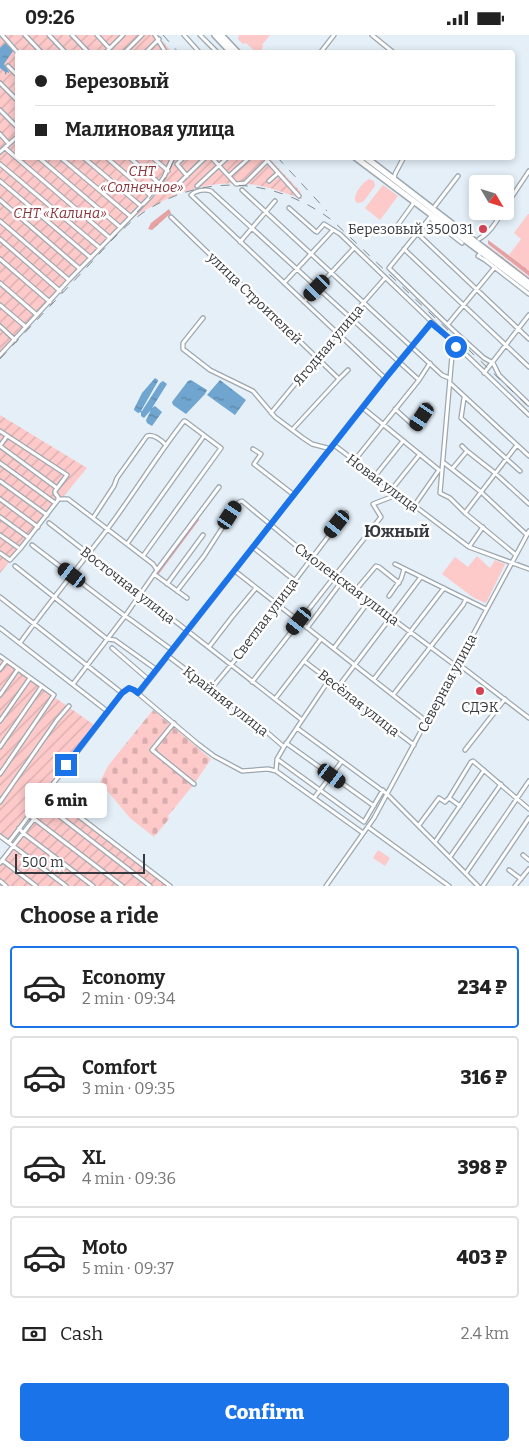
<!DOCTYPE html>
<meta charset="utf-8">
<style>
:root{--surface:#fff;--page:#f2f2f2;--text:#222;--muted:#767676;--line:#e0e0e0;--accent:#1a73e8}
body{margin:0;font-family:Bitter,serif;background:var(--page);color:var(--text);height:100vh;display:flex;flex-direction:column;font-size:19px;white-space:nowrap}
*{box-sizing:border-box;margin:0}
p{font-size:16px;color:var(--muted)}
.icon{flex:none;width:28px;height:28px;fill:none;stroke:currentColor;stroke-width:2;stroke-linecap:round;stroke-linejoin:round}
.map{position:relative;height:851px;overflow:hidden}
.side{display:flex;flex-direction:column;background:var(--surface);flex:1}
.side>*{flex:none}
.banner{position:absolute;left:15px;top:15px;width:500px;height:110px;border-radius:5px;box-shadow:0 2px 8px #0003;display:grid;align-content:center;height:110px;padding:0 20px;background:var(--surface)}
.needle{width:32px;rotate:128deg}
.controls{position:absolute;left:469px;top:140px;display:grid;gap:10px}
.controls a{display:grid;place-items:center;width:45px;height:45px;border-radius:5px;background:var(--surface);box-shadow:0 2px 8px #0003;font-size:25px}
.scale{position:absolute;left:15px;bottom:12px;width:130px;box-sizing:border-box;padding-left:5px;border:2px solid #363a3e;border-top:0;font-size:14px;line-height:18px;white-space:nowrap;color:#363a3e;-webkit-text-stroke:4px #fff;paint-order:stroke}
.end{position:absolute;width:22px;height:22px;margin:-11px;border:6px solid #1a73e8;background:#fff;box-shadow:0 0 0 2px #fff}
.from{border-radius:50%}
.bubble{position:absolute;height:35px;border-radius:5px;background:var(--surface);box-shadow:0 2px 8px #0003;font-size:16px;font-weight:800;line-height:35px;text-align:center}
.car{position:absolute;width:15px;height:30px;margin:-15px -8px;border-radius:6px;box-shadow:0 0 4px 1px #0007;background:linear-gradient(#222 24%,#8ab4d8 0 40%,#222 0 76%,#8ab4d8 0 86%,#222 0)}
.banner b{display:flex;align-items:center;gap:18px;height:48px;font-size:19px}
.banner b+b{border-top:1px solid var(--line)}
.banner i{width:12px;height:12px;background:var(--text)}
ul{padding:0;list-style:none}
li{display:flex;align-items:center;gap:15px;height:82px;margin:0 10px 8px;padding:0 10px;border:2px solid var(--line);border-radius:5px}
li div{flex:1}
li b{display:block;font-size:19px}
li em{font-style:normal;font-weight:800}
li.selected{border-color:var(--accent)}
li>.icon{width:45px;height:45px;stroke-width:1.5}
h2{padding:0 20px;font-size:22px;line-height:60px}
.pay{display:flex;align-items:center;gap:12px;height:55px;padding:0 20px;font-size:19px}
.pay p{margin-inline-start:auto}
.cta{display:flex;gap:10px;margin-top:auto;padding:10px 20px}
.cta a{flex:1;height:58px;border-radius:5px;background:var(--accent);color:#fff;font-size:20px;font-weight:800;line-height:58px;text-align:center}
.status{display:flex;justify-content:space-between;align-items:center;height:35px;padding:0 25px;background:var(--surface);direction:ltr}
.status svg{height:14px;fill:currentColor}
.map>svg:first-child{display:block}
</style>
<div class="status"><b>09:26</b><svg viewBox="0 0 49 12"><path d="M0 12V9h3v3zM5 12V6h3v6zM10 12V3h3v9zM15 12V0h3v12zM26 1h20v11H26zM47 4h2v5h-2z"/></svg></div>
<div class="map">
<svg width="529" height="851" viewBox="0 0 529 851">
<defs>
<pattern id="grass-dots" width="8" height="8" patternUnits="userSpaceOnUse" patternTransform="scale(1.25)"><rect width="8" height="8" fill="#fdc9c9"/><path d="M2 2h.1M6 6h.1" fill="none" stroke="#d9adae" stroke-width="1.8" stroke-linecap="round"/></pattern>
<pattern id="forest-firs" width="22" height="20" patternUnits="userSpaceOnUse" patternTransform="scale(1.25)"><rect width="22" height="20" fill="#e7a1a3"/><path d="M5 1l3.5 6h-7zM16 11l3.5 6h-7z" fill="#bc8486"/></pattern>
<pattern id="cemetery-stones" width="16" height="16" patternUnits="userSpaceOnUse" patternTransform="scale(1.25)"><rect width="16" height="16" fill="#fdc9c9"/><path d="M2 7V4a2 2 0 0 1 4 0v3zM10 15v-3a2 2 0 0 1 4 0v3z" fill="#d9adae"/></pattern>
<pattern id="garden-furrows" width="10" height="10" patternUnits="userSpaceOnUse" patternTransform="scale(1.25)"><rect width="10" height="10" fill="#fdc9c9"/><path d="M-1 1l2-2M0 10L10 0M9 11l2-2" fill="none" stroke="#d9adae"/></pattern>
<pattern id="water-ripples" width="26" height="14" patternUnits="userSpaceOnUse" patternTransform="scale(1.25)"><rect width="26" height="14" fill="#6fa5cf"/><path d="M2 4q2-2 4 0t4 0M15 11q2-2 4 0t4 0" fill="none" stroke="#5c87a9"/></pattern>
</defs>
<rect width="100%" height="100%" fill="#e4eff8"/>
<path fill="url(#grass-dots)" d="M479,205l5,5h3l42,32v4l-50,-40z"/>
<path fill="url(#forest-firs)" d="M169,174l2,4 -19,17 -4,-1 3,-6z
M488,205l41,30v6l-41,-32z
M199,481v4l-41,55 -1,-1 6,-11z"/>
<path fill="url(#cemetery-stones)" d="M153,675l58,49 -17,25 -26,32 1,3 -15,18 -24,-19 -30,-36 8,-16z"/>
<path fill="#fdc9c9" d="M239,0h31l-8,10 1,1 -3,7 -4,-1 -10,-9 -3,1 -5,-5z
M369,144l5,2 1,5 -12,16 -6,1 -2,-3c-1,-7 8,-18 14,-21z
M383,150l15,11 -18,24 -15,-12z
M528,179h1v57l-20,-16 12,-16 -7,-6z
M477,521l13,12 5,-8 10,4 -19,39 -12,-5 -32,-24 13,-17 13,10z
M378,815l12,8 -5,8 -12,-8z"/>
<path fill="url(#garden-furrows)" d="M0,0h157l15,17 -154,1v104l251,1 31,33 2,8c-14,-5 -27,-10 -41,-13 -52,-10 -93,9 -135,36l-126,135z
M0,380l87,53 -87,105z
M0,624l97,68 -85,115 -12,-9z
M50,761l122,90h-172v-24z"/>
<path fill="url(#water-ripples)" d="M5,8l5,4 3,4 -9,13 5,8v1l-2,-1 -2,3v-3l-5,-4v-20z
M155,343l3,2v1l-17,30h1l18,-28 3,-2 4,3 -15,24 3,-2 7,6 -10,14 -5,-3 -1,-3 5,-10 -7,8 -3,-2v-4l-3,1 -4,-3v-1l8,-16z
M191,345l16,10 -2,4 -19,20 -13,-9 -1,-3 16,-21z
M220,345l26,20 -11,15 -28,-20z"/>
<g fill="none" stroke-linecap="round" stroke-linejoin="round">
<defs>
<path id="minor" d="M2,0l16,18
M25,0l17,18
M49,0l17,18
M72,0l17,18
M97,0l12,13
M155,0l11,18
M184,0l16,18
M200,0l18,18
M372,0l22,18
M105,18l18,-18
M124,18l18,-18
M145,18l14,-14
M320,18l14,-18
M8,31l10,10
M0,48l18,18
M0,75l18,18
M0,99l9,10
M5,113l105,90
M0,117l18,-16
M38,122l82,70
M60,122l70,59
M83,122l58,49
M106,122l45,39
M129,122l31,27
M152,122l16,14
M184,122l-7,7 10,12
M211,122l25,27 9,-1 22,-22
M264,122l35,39
M0,129l100,84
M229,141l21,-19
M394,144l1,-5 9,-17
M0,146l91,77
M269,146l9,-8
M197,151l31,-29
M173,154l33,-32
M242,155l200,185 7,3
M0,165l80,69
M435,171l23,-30
M505,172l24,-36
M289,173l26,23 2,1 7,-8 16,10 189,181
M432,180l-43,53 64,62 31,28 9,5 6,12 30,29
M171,182l168,162 -47,51
M430,183l32,25
M0,186l69,59
M395,194l18,-25v-3
M417,198l112,106
M0,204l60,52
M479,204c11,-6 17,-17 24,-28
M240,207l35,-41
M404,214l125,118
M482,217l-4,4 7,4 44,34
M0,224l50,43
M0,248l37,32
M284,248l49,-53
M304,267l50,-54
M0,270l26,22
M203,283l-20,25v6l27,21 43,21 22,26 28,21 9,6 19,5
M448,289l47,-57
M0,291l15,14
M453,309l-13,149 10,5 15,15 51,42
M0,320l69,-75 82,-84 13,-19 9,-20
M484,338l45,-58
M385,343l-194,-183c5,-5 14,-6 20,-4l208,189
M339,344l9,-9
M450,348l79,73
M464,363l-3,20 59,53
M363,373l76,62
M395,374l20,18 13,-22
M271,378l66,-80 48,-55
M0,396l67,44 -12,16v2l3,4v3l-38,49 -10,11 -10,-7
M334,410l135,102 60,22
M0,411l57,42
M0,411l7,-10
M462,411l5,5
M253,414l8,5 -7,10 40,31
M354,426l65,-81 11,-17
M0,428l55,40
M444,428l8,6 29,23 46,43
M452,434l15,-18 28,22 34,31
M375,441l28,-35
M0,446l47,34
M392,454l28,-35
M0,464l38,28
M58,464h10l85,65 4,6 -32,46 -52,68
M414,471l25,-36
M465,478l52,-68
M0,482l29,21
M93,483l21,-32 3,-8 30,-42c6,-2 14,4 19,9
M49,488l253,197
M0,500l20,14
M127,509l77,-108
M32,510l93,71 6,4 41,30
M469,512l14,-20
M254,513l40,32
M395,529l91,45
M15,531l92,73 8,1 42,30
M157,535l62,-83
M235,536l191,150
M154,539l33,24
M167,549l36,-49
M177,556l27,-35 35,-54 3,-1 69,57 145,108
M355,556l21,-25 3,1 20,16
M389,561l12,-17 3,-10
M0,562l122,96
M0,593l107,83
M307,593l35,-47
M20,608c27,-38 57,-74 86,-112 27,-36 50,-74 78,-110h1l36,27 -78,108
M209,612l23,-30 24,-29
M112,613l37,32
M334,613l35,-47
M0,621l54,39 -54,79
M168,621l93,71 23,20
M304,626l110,84
M457,628l72,55
M0,634l6,-8
M374,644l70,-91
M252,647l129,-165 -8,-13 26,-10
M338,652l83,-110
M210,655l21,-25 115,-152
M139,658l246,-315 46,-55
M0,660l18,-26
M393,660l70,-90 3,-6
M275,664l46,-60
M0,686l30,-43
M174,688l-22,27 42,34
M297,693l90,66 91,92
M286,708l88,63
M0,712l42,-61
M465,715l40,-51
M277,724l87,63 19,-32
M276,736l1,-12 7,-12 45,-67
M47,757l123,94
M314,763l28,-37
M449,763l22,-36 2,-1 56,48
M40,766l110,85
M0,767l57,-82 12,-14
M29,780l93,71
M419,790l20,-27 6,4 4,-4 11,8
M368,792l81,59
M19,793l4,5 70,53
M0,801l66,50
M9,807l113,-149 7,-5 5,2 64,54 16,12 28,15 26,-2 8,2 87,62
M435,807l49,-72
M523,820l6,5
M450,822l51,-73
M2,825l34,26
M0,828l34,-44
M509,835l12,9
M466,838l63,-92
M0,846l6,5
M326,851l48,-68 13,-24 142,-263
M483,851l46,-68
M515,851l14,-17"/>
<path id="major" d="M215,0l17,18
M221,0l17,18
M355,122l174,131
M365,122l164,126"/>
</defs>
<use href="#minor" stroke="#9da7af" stroke-width="5.5"/>
<use href="#major" stroke="#9da7af" stroke-width="8"/>
<use href="#minor" stroke="#fff" stroke-width="3"/>
<use href="#major" stroke="#fff" stroke-width="5"/>
<path stroke="#838a91" stroke-width="1" stroke-dasharray="9 9" stroke-linecap="butt" d="M163,0l16,18
M277,122l50,54
M137,177c16,-17 30,-32 38,-55
M0,324c29,-31 58,-61 87,-92 18,-19 35,-40 57,-55 61,-40 132,-34 189,9l196,186"/>
</g>
<g fill="none" stroke-linecap="round" stroke-linejoin="round">
<path stroke="#1a73e8" stroke-width="6" d="M66,730l56,-72 7,-5 5,2 4,3 247,-314 46,-56 18,15 7,9"/>
</g>
<g fill="#d34354" stroke="#fff" stroke-width="2">
<circle cx="483" cy="194" r="5"/>
<circle cx="480" cy="656" r="5"/>
</g>
<g text-anchor="middle" stroke-width="5" stroke-linejoin="round" paint-order="stroke">
<g font-size="14" font-style="italic" fill="#88353c" stroke="#fff">
<text x="142" y="141">СНТ<tspan x="142" dy="16">«Солнечное»</tspan></text>
<text x="60" y="183">СНТ «Калина»</text>
</g>
<g font-size="14" fill="#363a3e" stroke="#fff" text-anchor="end">
<text x="473" y="199">Березовый 350031</text>
<text x="480" y="677" text-anchor="middle">СДЭК</text>
</g>
<g font-size="14" fill="#363a3e" stroke="#fff">
<text transform="translate(255 263) rotate(44)" y="5">улица Строителей</text>
<text transform="translate(328 310) rotate(-50)" y="5">Ягодная улица</text>
<text transform="translate(383 448) rotate(37)" y="5">Новая улица</text>
<text transform="translate(347 549) rotate(37)" y="5">Смоленская улица</text>
<text transform="translate(128 550) rotate(38)" y="5">Восточная улица</text>
<text transform="translate(265 584) rotate(-53)" y="5">Светлая улица</text>
<text transform="translate(447 648) rotate(-62)" y="5">Северная улица</text>
<text transform="translate(226 666) rotate(38)" y="5">Крайняя улица</text>
<text transform="translate(359 668) rotate(38)" y="5">Весёлая улица</text>
</g>
<g font-size="16" font-weight="bold" fill="#363a3e" stroke="#fff">
<text x="397" y="502">Южный</text>
</g>
</g>
</svg>
<div class="controls">
<a><svg class="needle" viewBox="-14 -14 28 28"><path d="M0-13l5 13h-10z" fill="#e53935"/><path d="M0 13l5-13h-10z" fill="#767676"/></svg></a>
</div>
<div class="scale">500 m</div>
<i class="end from" style="left:456px;top:312px"></i>
<i class="end" style="left:66px;top:730px"></i>
<div class="bubble" style="left:25px;top:748px;width:82px">6 min</div>
<i class="car" style="left:317px;top:253px;rotate:224deg"></i>
<i class="car" style="left:422px;top:382px;rotate:214deg"></i>
<i class="car" style="left:230px;top:480px;rotate:33deg"></i>
<i class="car" style="left:337px;top:489px;rotate:218deg"></i>
<i class="car" style="left:72px;top:540px;rotate:307deg"></i>
<i class="car" style="left:299px;top:586px;rotate:218deg"></i>
<i class="car" style="left:332px;top:741px;rotate:126deg"></i>
<div class="banner">
<b><i class="from"></i>Березовый</b>
<b><i></i>Малиновая улица</b>
</div>
</div>
<section class="side">
<h2>Choose a ride</h2>
<ul>
<li class="selected"><svg class="icon" aria-label="car" viewBox="0 0 24 24"><path d="M5 17H2v-5l4-1 3-4h7l3 4 3 1v5h-3M9 17h6M6 11h13"/><circle cx="7" cy="17" r="2"/><circle cx="17" cy="17" r="2"/></svg><div><b>Economy</b><p>2 min · 09:34</p></div><em>234 ₽</em></li>
<li><svg class="icon" aria-label="car" viewBox="0 0 24 24"><path d="M5 17H2v-5l4-1 3-4h7l3 4 3 1v5h-3M9 17h6M6 11h13"/><circle cx="7" cy="17" r="2"/><circle cx="17" cy="17" r="2"/></svg><div><b>Comfort</b><p>3 min · 09:35</p></div><em>316 ₽</em></li>
<li><svg class="icon" aria-label="car" viewBox="0 0 24 24"><path d="M5 17H2v-5l4-1 3-4h7l3 4 3 1v5h-3M9 17h6M6 11h13"/><circle cx="7" cy="17" r="2"/><circle cx="17" cy="17" r="2"/></svg><div><b>XL</b><p>4 min · 09:36</p></div><em>398 ₽</em></li>
<li><svg class="icon" aria-label="car" viewBox="0 0 24 24"><path d="M5 17H2v-5l4-1 3-4h7l3 4 3 1v5h-3M9 17h6M6 11h13"/><circle cx="7" cy="17" r="2"/><circle cx="17" cy="17" r="2"/></svg><div><b>Moto</b><p>5 min · 09:37</p></div><em>403 ₽</em></li>
</ul>
<div class="pay"><svg class="icon" aria-label="cash" viewBox="0 0 24 24"><path d="M3 7h18v10H3z"/><circle cx="12" cy="12" r="2"/></svg>Cash<p>2.4 km</p></div>
<div class="cta"><a>Confirm</a></div>
</section>
